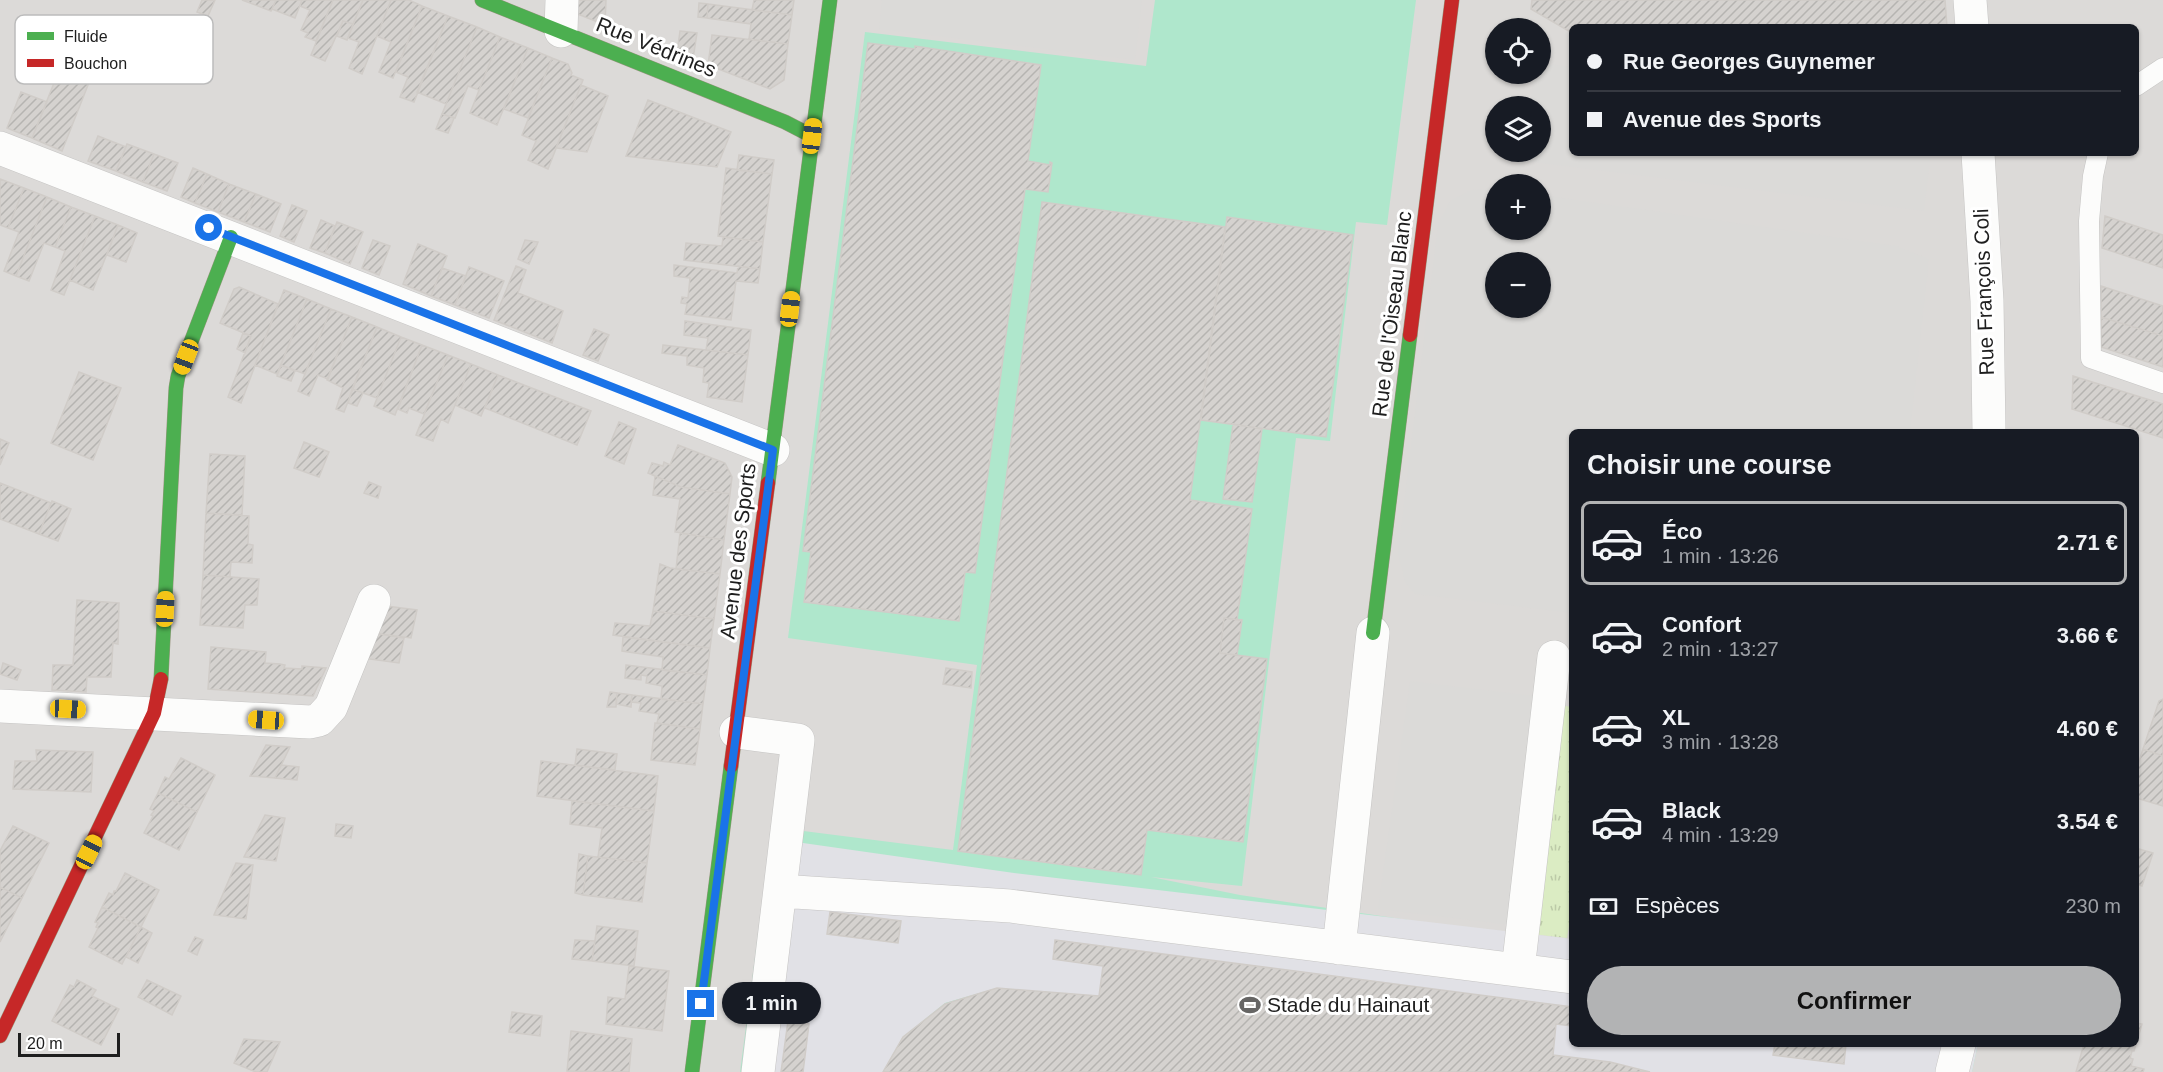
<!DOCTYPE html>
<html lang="fr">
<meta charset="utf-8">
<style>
:root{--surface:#171b24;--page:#20242c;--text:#f1f3f6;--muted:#9ea1a6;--line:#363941;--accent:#b2b3b4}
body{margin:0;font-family:Helvetica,sans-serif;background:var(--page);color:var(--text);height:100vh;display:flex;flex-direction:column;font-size:22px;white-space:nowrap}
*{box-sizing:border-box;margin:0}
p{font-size:20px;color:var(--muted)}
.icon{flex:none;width:33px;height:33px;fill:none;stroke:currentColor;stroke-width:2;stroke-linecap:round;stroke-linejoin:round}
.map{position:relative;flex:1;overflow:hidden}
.sheet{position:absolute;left:1569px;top:429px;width:570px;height:618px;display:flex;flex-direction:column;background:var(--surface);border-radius:9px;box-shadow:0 2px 4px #0004}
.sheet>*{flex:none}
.banner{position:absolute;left:1569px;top:24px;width:570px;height:132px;border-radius:9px;box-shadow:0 2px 4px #0004;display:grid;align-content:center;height:132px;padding:0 18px;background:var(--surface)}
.fabs{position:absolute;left:1485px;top:18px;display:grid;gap:12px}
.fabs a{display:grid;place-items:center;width:66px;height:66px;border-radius:50%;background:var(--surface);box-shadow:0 2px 4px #0004;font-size:30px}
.scale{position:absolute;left:18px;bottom:15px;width:102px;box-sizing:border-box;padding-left:6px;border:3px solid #1e1e1e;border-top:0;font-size:16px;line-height:21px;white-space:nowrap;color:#1e1e1e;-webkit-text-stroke:4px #fff;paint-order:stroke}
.end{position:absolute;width:27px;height:27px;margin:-14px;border:8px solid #1a73e8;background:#fff;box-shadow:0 0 0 3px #fff}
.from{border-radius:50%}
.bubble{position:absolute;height:42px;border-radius:21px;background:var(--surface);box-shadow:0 2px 4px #0004;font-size:20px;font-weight:800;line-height:42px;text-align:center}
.car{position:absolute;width:18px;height:36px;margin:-18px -9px;border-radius:8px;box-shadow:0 0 4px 2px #0007;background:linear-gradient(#f5c518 24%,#345 0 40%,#f5c518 0 76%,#345 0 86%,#f5c518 0)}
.banner b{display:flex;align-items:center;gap:21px;height:57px;font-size:22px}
.banner b+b{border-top:2px solid var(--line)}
.banner i{width:15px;height:15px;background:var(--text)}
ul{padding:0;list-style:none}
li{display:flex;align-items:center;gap:18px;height:84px;margin:0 12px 9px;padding:0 6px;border:3px solid transparent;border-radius:9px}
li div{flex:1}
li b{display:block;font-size:22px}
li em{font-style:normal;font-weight:800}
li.current{border-color:var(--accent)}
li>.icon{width:54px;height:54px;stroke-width:1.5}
h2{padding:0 18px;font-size:27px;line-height:72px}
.pay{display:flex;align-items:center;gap:15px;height:66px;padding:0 18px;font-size:22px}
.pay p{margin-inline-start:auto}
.button{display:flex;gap:12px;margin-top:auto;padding:12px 18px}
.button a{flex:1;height:69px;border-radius:36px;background:var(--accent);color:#111;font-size:24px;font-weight:800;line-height:69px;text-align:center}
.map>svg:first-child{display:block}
</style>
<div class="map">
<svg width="2163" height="1072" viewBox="0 0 2163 1072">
<defs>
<pattern id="grass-tufts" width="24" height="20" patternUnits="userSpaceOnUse" patternTransform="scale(1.5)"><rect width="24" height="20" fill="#dbecc3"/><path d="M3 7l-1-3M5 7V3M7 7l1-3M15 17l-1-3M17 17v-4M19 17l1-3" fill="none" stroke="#bccaa7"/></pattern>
<pattern id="building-hatch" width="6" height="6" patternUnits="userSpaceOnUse" patternTransform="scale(1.5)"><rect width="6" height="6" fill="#d5d2cf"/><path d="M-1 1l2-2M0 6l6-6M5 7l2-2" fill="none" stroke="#b6b4b1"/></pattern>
</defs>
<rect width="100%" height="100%" fill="#edeae7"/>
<path fill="#dcdad8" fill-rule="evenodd" d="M0,0h2163v1072h-2163zM1572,27h564v126h-564zM1496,28h44v46h-44zM1496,106h44v46h-44zM1496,184h44v46h-44zM1496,262h44v46h-44zM1572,432h564v612h-564z"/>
<path fill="#dbdad8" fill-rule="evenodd" d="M882,0h260l-7,60 -256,-31z
M1541,63l31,4v86h359l-7,58 -400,-50 1,-9h15v-46h-10l4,-32h6z
M1495,189l1,41h44l1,-35 355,51 33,13 -19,173h-338v181l-157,-19 -10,-12 -7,-29 40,-329 12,-23 21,-11zM1496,262h44v46h-44z
M1410,681l133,16 -24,229 -141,-17z"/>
<path fill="url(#grass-tufts)" d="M1559,705l13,2v219h-3l-2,12 -36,-4z"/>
<path fill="#afe7cc" d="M1155,0h261l-29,225 -31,-3 -26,219 -34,-3 -54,448 -91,-9 89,18 282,42 50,107h406l-6,28h-1232l32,-245 181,23 24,-185 -189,-27 77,-606 281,34z"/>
<path fill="#e1e1e6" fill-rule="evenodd" d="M796,842l218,31 558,66v68l-517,-66 -1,18 49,7 -4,30 -102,-8 -52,15 -42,34 -20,35h-80l6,-48 -21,-3 -7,51h-38zM831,912l70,9 -3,22 -70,-9z
M1556,1024l16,2v18h203l-2,10 71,10 2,-20h132l-6,28h-322l-40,-10 -57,-7z"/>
<path fill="url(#building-hatch)" stroke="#d0ccc8" stroke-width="1.5" d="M202,0h13l-7,16 -11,-4z
M242,0h34l-5,11z
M276,0h26l-7,18 -23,-9z
M302,0h31l-17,41 -11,-4 3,-4 -7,-3 9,-20 -10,-4z
M333,0h30l-10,24 -10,-3 -18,40 -14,-6z
M363,0h28l-29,74 -13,-6 10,-26 -11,-4z
M391,0h18l13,6 -29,72 -14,-6 12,-30 -14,-6z
M575,0h31l-1,25 -30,-12z
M754,0h40l-2,15 -40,-5z
M1532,0h413l2,27h-375v6l-41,-24z
M699,3l9,1 -1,14 -9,-1z
M708,4l84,11 -4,29 -39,-5 2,-15 -44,-6z
M422,6l26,10 -34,86 -14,-5 8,-20 -12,-5z
M448,16l29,11 -31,77 -29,-12z
M343,21l10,3 -6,16 -10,-4z
M477,27l23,10 -21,53 -11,-4 -13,32 -13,-4z
M680,31l17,2 -4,26 -16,-6z
M712,35l76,9 -4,36 -14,9 -62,-24z
M500,37l28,11 -31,77 -27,-12z
M868,43l47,6v-3l126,19 -13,96 22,4v-3l2,1 -4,29 -23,-3 -50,384 -10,-1 -6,49 -155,-19 7,-50 -8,-1z
M528,48l24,10 -24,60 -24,-9z
M552,58l16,6 4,9 -1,2 12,5 -35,89 -20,-9 8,-19 -14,-6z
M60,68l30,12 -28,71 -30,-13z
M581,85l27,11 -21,56 -31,-4z
M21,92l26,10 -15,36 -25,-10z
M648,100l83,32 -14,35 -91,-11z
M442,114l12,4 -6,15 -12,-4z
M98,136l28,11 -10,24 -28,-10z
M127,144l27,10 -11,28 -27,-11z
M154,154l24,9 -11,28 -24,-9z
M739,155l35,5 -2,14 -35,-4z
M193,168l14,6 -12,29 -14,-6z
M726,168l46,6 -9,68 -45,-6z
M207,174l22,10 -11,28 -23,-9z
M0,179l24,9 -16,40 -8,-3z
M229,184l27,10 -12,28 -26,-10z
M24,188l23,9 -31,79 -12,-5 15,-39 -11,-4z
M256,194l25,10 -11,28 -26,-10z
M47,197l24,10 -16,40 -11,-4 -15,38 -13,-5z
M1042,202l183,25 -35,273 62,9 -15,111 -13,-2 -4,35 47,6 -24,183 -96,-12 -6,45 -183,-24z
M292,205l15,6 -13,31 -14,-6z
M71,207l24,9 -31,79 -13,-5 14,-39 -10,-4z
M95,216l23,9 -25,65 -23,-10z
M2105,216l58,19v33l-61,-20z
M1227,217l126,18 -27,202 -125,-17z
M321,220l14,6 -10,27 -15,-5z
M337,222l26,10 -13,32 -25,-11z
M118,225l19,8 -11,29 -19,-7z
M723,237l40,5 -3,27 -76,-9 2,-17 36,3z
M373,240l17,6 -11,29 -17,-7z
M525,240l13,2 -9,22 -11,-5z
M418,244l29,12 -16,40 -28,-12z
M674,265l63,8 1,-7 22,3 -2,14 -22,-2 -5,39 -46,-6 2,-10 -6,-1 1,-6 6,1 2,-20 -16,-2z
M516,266l10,4 -8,23 45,18 -11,32 -58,-23z
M469,267l35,14 -15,37 -34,-13z
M442,268l24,8 -11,29 -24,-9z
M2101,286l62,20v30l-62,-19z
M239,287l39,17 -37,99 -13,-6 23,-61 -31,-13 14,-34z
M284,290l23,9 -30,75 -22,-9z
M307,299l24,10 -26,65 -24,-9z
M331,309l21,8 -24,62 -10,-4 -9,21 -11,-5z
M352,317l25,10 -33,85 -8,-3 7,-21 -16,-8z
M2101,317l62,19v31l-62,-20z
M685,321l66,9 -3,25 -42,-5 2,-12 -24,-3z
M377,327l24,10 -24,61 -25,-9z
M594,329l15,6 -11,26 -15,-6z
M243,333l8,3 -6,17 -8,-4z
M401,337l21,8 -27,70 -21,-9z
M422,345l26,10 -24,59 -15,-6 -2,5 -9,-4z
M663,345l85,10 -6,47 -35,-5 2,-14 -6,-1 1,-14 -17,-3v-9l-25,-3z
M448,355l23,9 -23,59 -7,-4 -8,22 -17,-6z
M471,364l27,11 -17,41 -26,-11z
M281,365l14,6 -4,10 -14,-5z
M79,372l42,16 -28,72 -42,-17z
M498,375l93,36 -14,34 -92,-37z
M2073,376l90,28v34l-91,-29z
M352,389l11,4 -6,13 -9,-3z
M619,422l17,7 -12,35 -19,-8z
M1233,424l29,5 -10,73 -29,-3z
M0,439l9,4 -9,22z
M304,442l25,10 -10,25 -25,-9z
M678,445l47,18 7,14 -2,17 -49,-7 -33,-14 4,-10 11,3 1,-4 6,3z
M210,454l35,2 -3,59 -36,-2z
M655,476l26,11 49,7 -6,46 -49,-8 5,-33 -27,-4z
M369,482l12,5 -3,11 -14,-5z
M0,483l51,20 -12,31 -39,-15z
M52,501l19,8 -13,32 -19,-7z
M206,513l43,3 -1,28 5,1 -1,18 -21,-1 -1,15 -27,-2z
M680,533l44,7 -4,34 -44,-5z
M660,564l10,4 50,6 -6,45 -61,-8z
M203,575l56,4 -2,26h-12l-2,23 -43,-3z
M77,600l42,3 -1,41 -5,-1 -2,34h-24l-1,15 -34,-2 1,-25h20z
M386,606l31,4 -6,28 -38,-5z
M653,611l61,8 -4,29 -97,-13 2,-12 35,3z
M1224,618l18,2 -5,35 -17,-2z
M373,633l31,5 -5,25 -37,-5z
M623,637l87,11 -3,27 -45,-5 1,-13 -41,-6z
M211,647l55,5 -1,11 15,1 5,1 -1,3 18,1v-3l24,2 -13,28 -105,-7z
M3,663l18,7 -4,10 -17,-6z
M626,665l81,10 -4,29 -42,-5 1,-13 -16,-3 1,-7 -6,-1v5l-16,-2z
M946,668l26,4 -1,16 -28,-4z
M610,692l7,1 -1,14h-9z
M617,693l15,2 -1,12 -15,-3z
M632,695l71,9 -3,25 -43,-6 2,-9 -20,-3 2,-8 -10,-1z
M2163,699v57l-20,-7 16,-48z
M655,723l45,6 -5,36 -44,-5z
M266,745l24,2 -15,31 -25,-2z
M577,749l40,5 -2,16 -40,-5z
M2143,749l20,7v50l-27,-8v-27z
M36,750l57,2 -2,40 -78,-3 2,-28h22z
M181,758l34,17 -18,37 -39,-19 7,-16 4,2z
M541,761l117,15 -4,35 -117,-15z
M281,765l18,2 -2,13 -22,-2z
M158,793l39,19 -18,38 -35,-17 9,-17 -2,-1 3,-4 -4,-2z
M572,801l82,10 -7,52 -49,-6 4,-29 -32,-4z
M265,815l20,3 -9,43 -32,-4z
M336,824l17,2 -2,12 -16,-2z
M13,826l36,17 -27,55 -22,-11v-36z
M2139,849l14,4 -11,33 -6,-2v-32z
M579,854l9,2 -5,39 -8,-2z
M588,856l59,7 -5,39 -59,-7z
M236,863l17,2 -7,54 -32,-4z
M125,873l34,17 -18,37 -39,-20 7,-14 4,2 1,-4h2z
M0,887l22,11 -22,44z
M102,907l39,20 -19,37 -33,-17 9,-19 -2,-1 2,-4 -3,-1z
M830,912l71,9 -3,22 -71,-9z
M597,926l41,5 -4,35 -42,-5z
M141,927l11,6 -14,30 -12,-6z
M195,937l8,3 -6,15 -9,-4z
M575,940l20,1 -3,20 -20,-2z
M1055,940l517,67v19l-16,-2 -3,31 57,7 40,10h-767l20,-35 42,-33 52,-16 102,8 4,-30 -50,-7z
M629,966l40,5 -7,60 -56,-7 2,-27 17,2z
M77,980l19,10 -4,6 27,13 -18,36 -49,-24 18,-36 4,2z
M147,980l34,16 -9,19 -34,-18z
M512,1012l30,4 -2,20 -31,-4z
M788,1021l21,3 -6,48h-22z
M2136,1023l6,1 -8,27h-2l-2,7 3,1 -2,7 13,3 -1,3h-67l8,-28h52z
M571,1031l61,8 -3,33 -62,-1z
M244,1039l36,3 -13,30h-11l-22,-9z
M1775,1044h71l-2,20 -71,-9z"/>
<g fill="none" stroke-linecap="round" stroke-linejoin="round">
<defs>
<path id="lane" d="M2136,86l27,-18
M2098,153l-5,23 -4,45 2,137 72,25"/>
<path id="street" d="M1970,0l2,27
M561,31l1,-31
M0,148l773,302
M1978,153l9,148 2,131
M0,706l310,16 9,-2 12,-13 43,-106
M736,732l62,8 -40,332
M780,891l230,15 562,71
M1339,948l34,-315
M1518,970l36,-313
M1952,1072l7,-28"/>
<path id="fast" d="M482,0l303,122 27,14
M768,483l62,-483
M1373,633l37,-298
M161,679l15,-291 2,-12 53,-139
M692,1072l39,-306"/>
<path id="jam" d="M1410,335l42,-335
M731,766l37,-283
M0,1036l154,-323 7,-34"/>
</defs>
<use href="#lane" stroke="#c5c4c3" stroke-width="21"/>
<use href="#street" stroke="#c5c4c3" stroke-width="34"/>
<use href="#fast" stroke="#97977e" stroke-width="15"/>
<use href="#jam" stroke="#97977e" stroke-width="15"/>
<use href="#lane" stroke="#fcfcfb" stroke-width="20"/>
<use href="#street" stroke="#fcfcfb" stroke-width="33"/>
<use href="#fast" stroke="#4caf50" stroke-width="14"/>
<use href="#jam" stroke="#c62828" stroke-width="14"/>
</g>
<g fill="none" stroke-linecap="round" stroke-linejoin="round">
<path stroke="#1a73e8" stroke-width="8" d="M209,228l564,222 -72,554"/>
</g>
<defs>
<symbol id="stadium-bare" viewBox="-9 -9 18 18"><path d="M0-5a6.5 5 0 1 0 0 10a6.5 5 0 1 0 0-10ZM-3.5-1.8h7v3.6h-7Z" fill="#666564" stroke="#fff" stroke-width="2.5" paint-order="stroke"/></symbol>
</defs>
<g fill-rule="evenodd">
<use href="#stadium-bare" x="1235" y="990" width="30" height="30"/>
</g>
<g text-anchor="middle" stroke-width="6" stroke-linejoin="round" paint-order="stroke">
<g font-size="21" fill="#1e1e1e" stroke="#fff">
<text transform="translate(656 47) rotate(22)" y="7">Rue Védrines</text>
<text transform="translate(1984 292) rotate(-92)" y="7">Rue François Coli</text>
<text transform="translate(1392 314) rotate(-83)" y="7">Rue de l'Oiseau Blanc</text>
<text transform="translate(738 551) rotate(-83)" y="7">Avenue des Sports</text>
</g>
<g font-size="21" fill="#1e1e1e" stroke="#fff" text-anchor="start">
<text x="1267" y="1012">Stade du Hainaut</text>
</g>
</g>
<rect x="15" y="15" width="198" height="69" rx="9" fill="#fff" stroke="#bcbcbc" stroke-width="1.5"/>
<rect x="27" y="32" width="27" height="8" fill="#4caf50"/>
<rect x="27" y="59" width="27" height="8" fill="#c62828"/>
<g font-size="16" fill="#1e1e1e">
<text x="64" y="42">Fluide</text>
<text x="64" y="69">Bouchon</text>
</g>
</svg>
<div class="fabs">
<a><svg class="icon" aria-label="locate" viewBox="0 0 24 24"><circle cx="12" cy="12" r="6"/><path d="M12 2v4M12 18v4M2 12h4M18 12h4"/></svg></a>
<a><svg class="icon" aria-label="layers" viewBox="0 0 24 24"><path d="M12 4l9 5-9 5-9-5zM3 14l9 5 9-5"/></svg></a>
<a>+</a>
<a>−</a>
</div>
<div class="scale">20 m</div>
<i class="end from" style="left:209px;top:228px"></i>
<i class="end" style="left:701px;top:1004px"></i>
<div class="bubble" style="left:722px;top:982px;width:99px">1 min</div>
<i class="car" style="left:812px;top:136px;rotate:7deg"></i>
<i class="car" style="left:790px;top:309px;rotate:7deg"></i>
<i class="car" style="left:186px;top:357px;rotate:201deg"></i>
<i class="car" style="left:165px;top:609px;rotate:3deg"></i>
<i class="car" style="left:68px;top:709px;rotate:93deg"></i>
<i class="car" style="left:266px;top:720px;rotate:274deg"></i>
<i class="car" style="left:89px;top:852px;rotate:26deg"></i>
<div class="banner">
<b><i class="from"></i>Rue Georges Guynemer</b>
<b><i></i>Avenue des Sports</b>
</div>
<section class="sheet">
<h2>Choisir une course</h2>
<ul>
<li class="current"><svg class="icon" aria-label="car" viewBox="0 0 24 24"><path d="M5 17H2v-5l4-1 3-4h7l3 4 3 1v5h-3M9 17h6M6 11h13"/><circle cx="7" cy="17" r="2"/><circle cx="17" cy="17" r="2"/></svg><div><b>Éco</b><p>1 min · 13:26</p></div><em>2.71 €</em></li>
<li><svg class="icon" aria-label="car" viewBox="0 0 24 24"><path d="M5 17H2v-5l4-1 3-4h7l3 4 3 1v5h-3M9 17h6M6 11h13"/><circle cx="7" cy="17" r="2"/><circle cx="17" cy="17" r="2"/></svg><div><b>Confort</b><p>2 min · 13:27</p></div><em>3.66 €</em></li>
<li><svg class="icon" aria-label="car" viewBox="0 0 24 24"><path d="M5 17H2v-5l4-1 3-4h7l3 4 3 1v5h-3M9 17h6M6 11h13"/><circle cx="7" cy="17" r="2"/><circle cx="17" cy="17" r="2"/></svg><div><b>XL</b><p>3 min · 13:28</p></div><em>4.60 €</em></li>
<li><svg class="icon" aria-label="car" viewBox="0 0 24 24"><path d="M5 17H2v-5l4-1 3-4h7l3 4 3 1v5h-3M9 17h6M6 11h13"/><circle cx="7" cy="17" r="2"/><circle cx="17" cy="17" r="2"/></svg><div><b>Black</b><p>4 min · 13:29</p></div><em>3.54 €</em></li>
</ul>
<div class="pay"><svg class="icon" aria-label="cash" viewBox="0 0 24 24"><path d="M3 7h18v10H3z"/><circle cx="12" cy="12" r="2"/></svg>Espèces<p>230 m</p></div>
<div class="button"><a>Confirmer</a></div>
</section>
</div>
